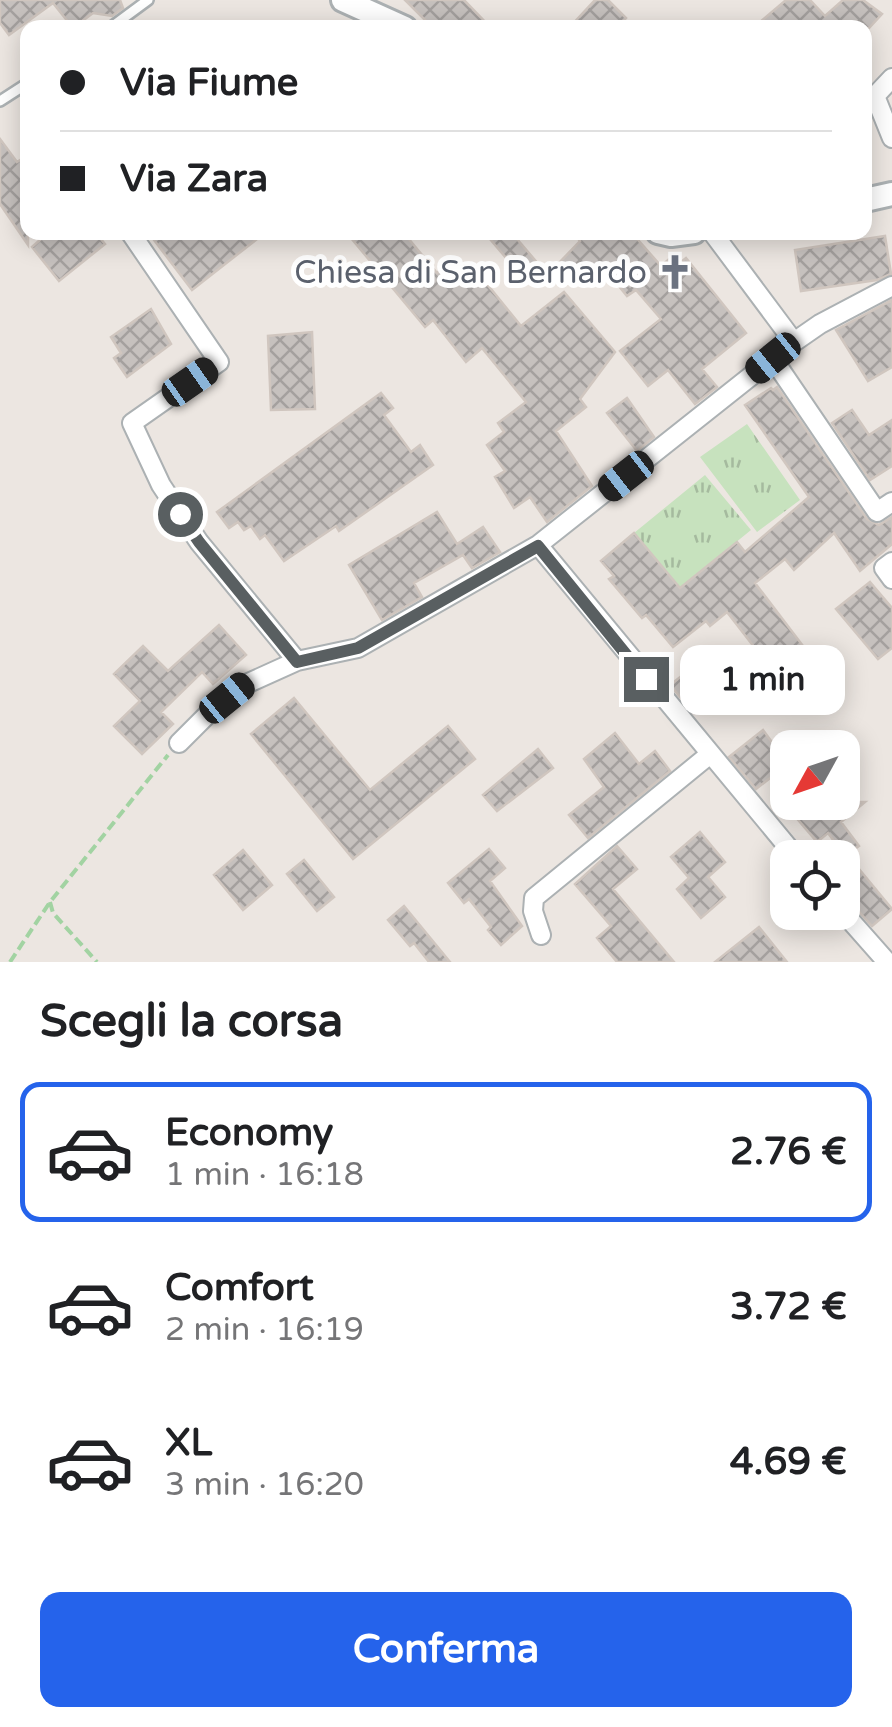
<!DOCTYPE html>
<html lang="it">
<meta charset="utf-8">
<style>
:root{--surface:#fff;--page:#f6f6f6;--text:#202124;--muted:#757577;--line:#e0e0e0;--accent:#2563eb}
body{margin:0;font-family:"Varela Round",sans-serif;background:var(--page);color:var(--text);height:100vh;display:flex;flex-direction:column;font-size:38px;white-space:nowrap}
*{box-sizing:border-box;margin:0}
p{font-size:32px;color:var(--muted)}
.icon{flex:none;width:55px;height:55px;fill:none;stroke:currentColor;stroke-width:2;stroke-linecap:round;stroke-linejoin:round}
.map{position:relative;height:962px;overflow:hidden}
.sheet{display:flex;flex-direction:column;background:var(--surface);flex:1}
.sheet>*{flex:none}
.top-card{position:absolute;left:20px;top:20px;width:852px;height:220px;border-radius:20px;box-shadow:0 5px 25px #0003;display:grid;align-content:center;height:220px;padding:0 40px;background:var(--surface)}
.needle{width:65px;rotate:230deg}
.tools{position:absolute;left:770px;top:730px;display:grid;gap:20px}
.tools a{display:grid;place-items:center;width:90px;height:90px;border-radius:20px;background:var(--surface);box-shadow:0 5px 25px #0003;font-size:50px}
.end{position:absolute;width:45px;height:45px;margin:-22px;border:12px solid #595f61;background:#fff;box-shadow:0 0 0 5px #fff}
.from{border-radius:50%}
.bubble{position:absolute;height:70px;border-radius:20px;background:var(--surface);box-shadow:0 5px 25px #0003;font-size:32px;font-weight:800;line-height:70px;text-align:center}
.car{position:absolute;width:30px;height:60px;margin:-30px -15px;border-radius:12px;box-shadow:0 0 8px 2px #0007;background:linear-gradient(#222 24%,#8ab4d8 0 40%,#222 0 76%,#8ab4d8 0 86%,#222 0)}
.top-card b{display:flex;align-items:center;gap:35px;height:95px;font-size:38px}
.top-card b+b{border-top:2px solid var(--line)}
.top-card i{width:25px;height:25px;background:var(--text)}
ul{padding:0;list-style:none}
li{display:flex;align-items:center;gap:30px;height:140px;margin:0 20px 15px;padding:0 20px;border:5px solid transparent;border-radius:20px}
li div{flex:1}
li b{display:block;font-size:38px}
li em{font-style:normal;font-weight:800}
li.on{border-color:var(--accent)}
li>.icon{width:90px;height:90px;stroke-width:1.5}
h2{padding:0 40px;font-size:45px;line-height:120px}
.button{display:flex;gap:20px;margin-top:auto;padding:20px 40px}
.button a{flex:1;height:115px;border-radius:20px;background:var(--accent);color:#fff;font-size:40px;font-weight:800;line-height:115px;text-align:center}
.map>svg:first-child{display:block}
</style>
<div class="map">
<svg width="892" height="962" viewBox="0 0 892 962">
<defs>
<pattern id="grass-tufts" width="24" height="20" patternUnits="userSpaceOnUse" patternTransform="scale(2.5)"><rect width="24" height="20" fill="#c7e2be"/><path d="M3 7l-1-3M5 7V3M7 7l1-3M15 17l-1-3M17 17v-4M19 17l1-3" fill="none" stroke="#a5ba9e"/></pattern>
<pattern id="building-cross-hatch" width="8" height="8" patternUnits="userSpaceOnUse" patternTransform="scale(2.5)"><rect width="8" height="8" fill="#c6c1be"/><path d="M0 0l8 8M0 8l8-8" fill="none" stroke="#a4a09e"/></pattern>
</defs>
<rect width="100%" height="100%" fill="#ece6e1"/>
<path fill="url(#grass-tufts)" d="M747,424l53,76 -43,32 -57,-75z
M705,475l46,55 -71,58 -46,-55z"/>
<path fill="url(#building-cross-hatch)" stroke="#d0c6bf" stroke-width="2.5" d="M0,0h120l3,8 -11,8 -19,-3 -20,15 -20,-25 -44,32 -9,-12z
M405,0h59l27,28h-58z
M595,0h13l18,18 -9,10h-48z
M786,0h24l15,16 18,-16h20l19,14 -13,14h-116z
M0,139l17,23 11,-7v90l-28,-41z
M49,232h46l10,12 -46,37 -27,-34z
M164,232h102l-74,58 -38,-50z
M346,232h57l34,41 10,-8 8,11 15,-13 51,63 43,-34 51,60 -35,47 6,8 -30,24 36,55 -45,36 -17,-25 -16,11 -19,-31 10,-6 -18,-26 17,-13 -6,-9 28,-21 -44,-54 -16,14 -33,-42 -8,7z
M484,232h27l29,34 -16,13z
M572,232h59l30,34 13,-11 7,7 5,-4 60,75 -44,36 15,18 -22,17 -27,-34 -20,16 -28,-35 41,-32 -25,-29 -9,6 -27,-33 -20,20 -22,-19 22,-23z
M885,236l6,38 -14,6 -76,11 -6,-41z
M892,300v67l-24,14 -32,-51z
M151,309l20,35 -44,33 -13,-19 7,-5 -10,-16z
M312,332l3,77 -44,1 -3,-74z
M777,387l90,132 12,6 13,-8v27l-32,27 -26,-38 -40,37 -9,-11 -30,24 48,63 -31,24 -45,-58 -17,14 -4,-5 -33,26 -27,-32 -4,3 -33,-39 5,-3 -13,-15 33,-28 46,55 57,-46 8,10 64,-55 -64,-92 26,-17 2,2z
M381,393l12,15 -9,7 27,37 9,-7 13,20 -94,66 -3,-5 -52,35 -19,-26 -5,4 -9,-13 -7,4 -6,-8 -9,6 -12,-16z
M627,398l27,39 -17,14 -30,-38z
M852,410l17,25 23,-15v46l-22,14 -38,-57z
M437,512l20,32 26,-17 17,25 -28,16 -9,-13 -49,28 8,14 -40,23 -33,-55z
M870,582l22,26v40l-14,11 -42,-50z
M219,625l27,30 -33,29 -11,-12 -41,40 12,12 -31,30 -28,-28 26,-25 -26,-27 29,-28 25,25z
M692,668l21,26 -21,17 -22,-26z
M294,698l76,92 78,-64 27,33 -122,100 -102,-125z
M763,730l25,34 -32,25 -27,-32z
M615,733l24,31 16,-13 15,20 -82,67 -19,-23 35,-28 -20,-28z
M538,749l15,19 -56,43 -14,-16z
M808,802h57l-24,20 18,24 -14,10 -17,-23 -11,9 -23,-27z
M700,832l25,30 -17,15 17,20 -24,21 -24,-29 12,-11 -18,-21z
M617,846l20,23 -24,20 61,73h-57l-20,-24 14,-12 -36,-42z
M489,849l16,19 -15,13 32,45 -21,19 -13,-15 3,-3 -22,-28 -5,4 -16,-20z
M243,850l29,35 -29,25 -29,-35z
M304,860l30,37 -17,14 -30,-37z
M859,869l33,40 -20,17 -21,-23 -9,-4v-17z
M404,906l46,56h-21l-15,-19 -4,3 -22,-26z
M759,927l28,35h-72z"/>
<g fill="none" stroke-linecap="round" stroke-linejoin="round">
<defs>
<path id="service" d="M110,28l38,-28
M0,101l28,-18"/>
<path id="minor" d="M892,78l-17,18 17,42
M130,232l89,130 -87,61 29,62 38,57 98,119
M712,232l82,110
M773,359l104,153 15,-10
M538,545l259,313
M892,562l-8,6 8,11
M179,743l31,-31 34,-27 53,-24 61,-13 180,-103 256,-203 26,-18 72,-38
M842,911l45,51
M541,935l-8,-24 1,-13 175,-143"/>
<path id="tertiary" d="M343,0l62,28
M865,200l27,-6
M658,232l13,3 23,-3"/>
</defs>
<use href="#service" stroke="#acb1b3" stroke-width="14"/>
<use href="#minor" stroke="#acb1b3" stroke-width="22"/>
<use href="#tertiary" stroke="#acb1b3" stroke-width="28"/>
<path stroke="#a2d3a2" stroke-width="4" stroke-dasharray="10 5" stroke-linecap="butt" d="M50,902l3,11 44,49
M10,962l40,-60 118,-147"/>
<use href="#service" stroke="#fff" stroke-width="9"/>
<use href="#minor" stroke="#fff" stroke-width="18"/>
<use href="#tertiary" stroke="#fff" stroke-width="22"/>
</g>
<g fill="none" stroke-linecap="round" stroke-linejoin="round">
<path stroke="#595f61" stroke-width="12" d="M180,514l19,28 98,120 61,-14 180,-102 108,133"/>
</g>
<defs>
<symbol id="church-bare" viewBox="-9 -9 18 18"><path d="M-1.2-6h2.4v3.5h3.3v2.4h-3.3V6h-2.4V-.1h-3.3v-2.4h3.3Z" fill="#6b7280" stroke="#fff" stroke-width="2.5" paint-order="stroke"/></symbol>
</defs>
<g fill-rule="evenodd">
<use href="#church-bare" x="650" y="247" width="50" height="50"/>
</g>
<g text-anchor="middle" stroke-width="10" stroke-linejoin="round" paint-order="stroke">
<g font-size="32" fill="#5b616d" stroke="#fff" text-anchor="end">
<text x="647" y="283">Chiesa di San Bernardo</text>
</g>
</g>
</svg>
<div class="tools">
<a><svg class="needle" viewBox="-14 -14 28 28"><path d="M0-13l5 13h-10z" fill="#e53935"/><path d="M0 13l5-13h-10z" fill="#757577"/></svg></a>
<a><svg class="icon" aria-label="locate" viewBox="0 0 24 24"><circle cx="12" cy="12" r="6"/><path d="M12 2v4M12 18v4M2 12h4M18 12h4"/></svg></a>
</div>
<i class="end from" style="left:180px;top:514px"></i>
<i class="end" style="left:646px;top:679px"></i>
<div class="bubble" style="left:680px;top:645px;width:165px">1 min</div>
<i class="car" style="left:773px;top:358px;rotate:231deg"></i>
<i class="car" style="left:190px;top:382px;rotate:55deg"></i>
<i class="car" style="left:626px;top:476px;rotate:232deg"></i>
<i class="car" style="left:227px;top:698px;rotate:51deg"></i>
<div class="top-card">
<b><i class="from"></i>Via Fiume</b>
<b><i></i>Via Zara</b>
</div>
</div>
<section class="sheet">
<h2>Scegli la corsa</h2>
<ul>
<li class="on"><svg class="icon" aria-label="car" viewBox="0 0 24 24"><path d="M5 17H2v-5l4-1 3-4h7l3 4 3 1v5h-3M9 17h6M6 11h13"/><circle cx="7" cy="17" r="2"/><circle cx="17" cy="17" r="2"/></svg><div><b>Economy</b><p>1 min · 16:18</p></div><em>2.76 €</em></li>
<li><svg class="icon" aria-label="car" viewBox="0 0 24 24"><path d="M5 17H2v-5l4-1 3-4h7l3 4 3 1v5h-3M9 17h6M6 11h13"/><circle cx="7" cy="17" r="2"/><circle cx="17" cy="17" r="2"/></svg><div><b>Comfort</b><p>2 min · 16:19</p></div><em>3.72 €</em></li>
<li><svg class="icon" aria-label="car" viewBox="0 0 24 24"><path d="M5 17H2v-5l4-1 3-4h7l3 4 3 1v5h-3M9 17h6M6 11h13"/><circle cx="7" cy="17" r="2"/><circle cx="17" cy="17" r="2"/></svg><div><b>XL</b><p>3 min · 16:20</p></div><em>4.69 €</em></li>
</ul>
<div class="button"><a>Conferma</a></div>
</section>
